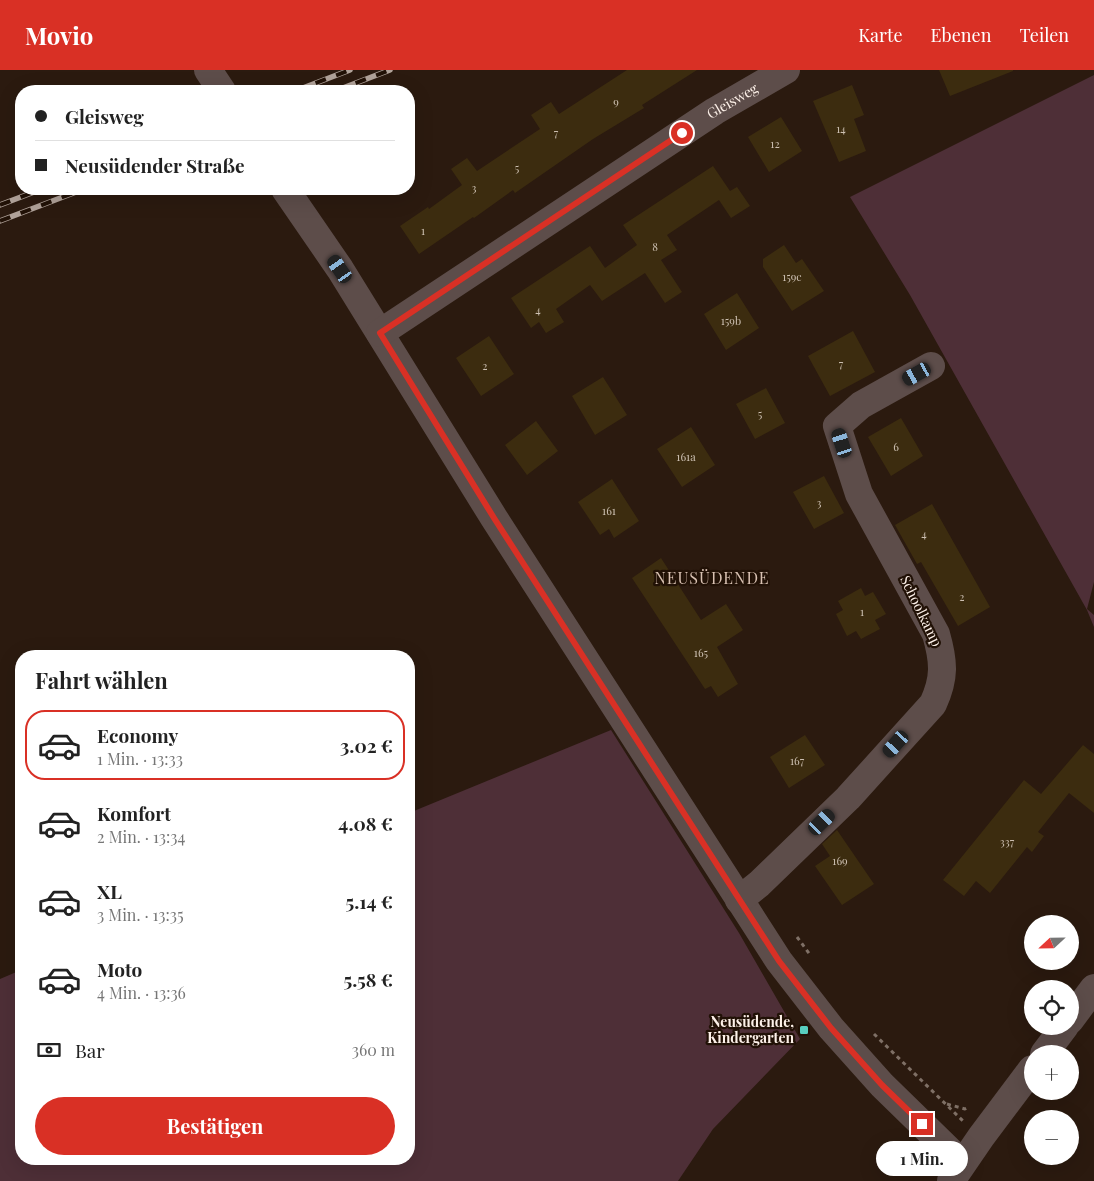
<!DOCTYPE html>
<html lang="de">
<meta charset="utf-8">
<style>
:root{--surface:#fff;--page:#f2f2f2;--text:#222;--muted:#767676;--line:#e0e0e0;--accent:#d93025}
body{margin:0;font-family:"Playfair Display",serif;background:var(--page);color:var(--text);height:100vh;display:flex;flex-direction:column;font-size:19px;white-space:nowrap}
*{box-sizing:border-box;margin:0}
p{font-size:16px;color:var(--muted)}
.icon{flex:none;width:28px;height:28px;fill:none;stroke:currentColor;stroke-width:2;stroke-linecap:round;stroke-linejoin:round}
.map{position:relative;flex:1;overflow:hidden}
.panel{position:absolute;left:15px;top:580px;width:400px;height:515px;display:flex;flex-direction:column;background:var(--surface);border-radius:20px;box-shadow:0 5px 20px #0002}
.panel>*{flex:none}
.top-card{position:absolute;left:15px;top:15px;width:400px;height:110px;border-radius:20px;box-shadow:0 5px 20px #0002;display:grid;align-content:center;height:110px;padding:0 20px;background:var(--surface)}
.needle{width:32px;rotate:248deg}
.buttons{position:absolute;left:1024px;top:845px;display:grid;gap:10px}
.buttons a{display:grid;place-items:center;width:55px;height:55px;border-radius:50%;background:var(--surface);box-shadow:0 5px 20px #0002;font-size:25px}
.end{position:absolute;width:22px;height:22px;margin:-11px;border:6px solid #d93025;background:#fff;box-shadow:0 0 0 2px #fff}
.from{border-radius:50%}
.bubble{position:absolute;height:35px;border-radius:18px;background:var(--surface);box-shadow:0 5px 20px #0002;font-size:16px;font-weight:700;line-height:35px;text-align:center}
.car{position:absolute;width:15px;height:30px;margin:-15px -8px;border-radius:6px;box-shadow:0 0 4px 1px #0007;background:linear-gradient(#222 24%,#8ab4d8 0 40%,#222 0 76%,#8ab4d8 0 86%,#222 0)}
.top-card b{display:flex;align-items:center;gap:18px;height:48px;font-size:19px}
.top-card b+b{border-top:1px solid var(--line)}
.top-card i{width:12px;height:12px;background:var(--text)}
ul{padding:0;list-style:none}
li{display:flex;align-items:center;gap:15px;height:70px;margin:0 10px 8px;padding:0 10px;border:2px solid transparent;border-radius:20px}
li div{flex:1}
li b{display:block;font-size:19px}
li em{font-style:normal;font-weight:700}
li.current{border-color:var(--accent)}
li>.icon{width:45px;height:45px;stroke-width:1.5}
h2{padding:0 20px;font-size:22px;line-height:60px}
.pay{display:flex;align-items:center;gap:12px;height:55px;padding:0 20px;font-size:19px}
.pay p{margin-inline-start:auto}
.primary-button{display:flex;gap:10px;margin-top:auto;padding:10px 20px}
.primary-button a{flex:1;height:58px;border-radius:30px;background:var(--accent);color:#fff;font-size:20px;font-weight:700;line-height:58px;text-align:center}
header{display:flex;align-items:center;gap:30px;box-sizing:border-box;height:70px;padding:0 25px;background:var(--accent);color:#fff}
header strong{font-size:24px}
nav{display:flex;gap:28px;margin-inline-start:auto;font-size:18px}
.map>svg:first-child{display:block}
</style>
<header>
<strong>Movio</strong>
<nav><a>Karte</a><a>Ebenen</a><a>Teilen</a></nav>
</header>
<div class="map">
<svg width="1094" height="1111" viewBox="0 0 1094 1111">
<rect width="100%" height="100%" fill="#2b1a0f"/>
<path fill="#4e2f37" d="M1094,5v507l-7,27 7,6v12l-7,-17 -177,-315 -60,-98z
M611,660l128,203 61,106 -87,90 -35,52h-678v-202l21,-9v189h388v-346z"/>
<path fill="#3c2c0f" d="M627,0h70l-55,35 2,3 -51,31 -78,54 -2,-3 -39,28 -1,-1 -54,37 -19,-28 28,-19 1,2 33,-24 -11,-16 16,-11 10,13 63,-42 -9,-14 20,-13 8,12z
M939,0h74v1l-63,25z
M852,15l12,30 -10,4 12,32 -27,11 -26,-61z
M781,47l21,34 -33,21 -21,-35z
M713,96l17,25 7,-4 13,19 -19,12 -12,-18 -52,35 10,15 -16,10 21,32 -17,11 -20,-30 -43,28 -12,-16 -34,24 8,13 -18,11 -7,-11 -8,6 -20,-30 79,-52 15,22 32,-23 -14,-20z
M784,175l12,18 6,-4 22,32 -32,20 -29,-44v-8z
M737,223l22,35 -33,22 -22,-36z
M853,261l22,41 -45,24 -22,-40z
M489,266l25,38 -33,22 -25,-38z
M603,307l24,38 -32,20 -23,-39z
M766,318l19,35 -30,16 -19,-35z
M901,348l22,38 -32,20 -23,-39z
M536,351l22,30 -31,24 -22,-30z
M691,357l24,38 -33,22 -25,-38z
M824,406l20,37 -30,16 -21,-37z
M612,409l27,42 -25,17 -5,-9 -9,6 -22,-33z
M932,434l58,103 -32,19 -37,-64 -4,2 -22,-39z
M661,488l40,62 25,-16 17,26 -26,17 21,37 -20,13 -7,-11 -6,3 -73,-111z
M861,518l4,8 8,-4 13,22 -11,6 5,9 -19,10 -5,-8 -9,5 -11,-22 7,-4 -5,-9z
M805,665l20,30 -36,23 -19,-31z
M1083,675l11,9v59l-25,-20 -31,39 6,4 -12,16 -5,-5 -37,46 -14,-12 -12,15 -21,-16 81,-100 17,14z
M837,760l37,54 -32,21 -27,-39 15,-10 -8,-12z"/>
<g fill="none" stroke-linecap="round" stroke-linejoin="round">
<path stroke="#7f7066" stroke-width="3" stroke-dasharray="4 4" stroke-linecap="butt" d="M797,867l14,19
M874,964l89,87
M947,1034l18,5 4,-2"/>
<g stroke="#5d4d4a" stroke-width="28">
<path d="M208,0l14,21"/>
<path d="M285,119l55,80 154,249 285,443 52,67 51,57 80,78"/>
<path id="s1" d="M380,263l335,-222 71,-41"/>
<path d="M739,830l20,-16 89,-86 85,-94c12,-26 11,-42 3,-70l-77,-140 -22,-68 24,-21 70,-39"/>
<path d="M1070,950l24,-32"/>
<path d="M1044,984l21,-28"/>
<path d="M951,1111l30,-44 51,-68"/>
</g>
<defs>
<path id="rail" d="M295,21l55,-21
M335,21l55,-21
M0,135l42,-16
M0,151l84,-32"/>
</defs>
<use href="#rail" stroke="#b0a299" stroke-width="5.5"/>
<use href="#rail" stroke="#211106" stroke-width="4" stroke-dasharray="11" stroke-linecap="butt"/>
</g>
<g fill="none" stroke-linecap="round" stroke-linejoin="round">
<path stroke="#d93025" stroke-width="6" d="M682,63l-302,200 114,185 285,443 52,67 51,57 40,39"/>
</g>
<rect fill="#58cebf" stroke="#211106" stroke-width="2" x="799" y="955" width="10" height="10" rx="2.5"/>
<g text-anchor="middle" stroke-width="4.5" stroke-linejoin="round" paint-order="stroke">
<g font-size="11" fill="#cdc0b2">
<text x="616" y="36">9</text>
<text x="841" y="63">14</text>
<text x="556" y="67">7</text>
<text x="775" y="78">12</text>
<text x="517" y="102">5</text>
<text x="474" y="122">3</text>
<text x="423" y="165">1</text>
<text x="655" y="181">8</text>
<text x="792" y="211">159c</text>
<text x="538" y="244">4</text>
<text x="731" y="255">159b</text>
<text x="841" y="298">7</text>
<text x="485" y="300">2</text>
<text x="760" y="348">5</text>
<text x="896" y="381">6</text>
<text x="686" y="391">161a</text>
<text x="819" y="437">3</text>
<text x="609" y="445">161</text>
<text x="924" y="468">4</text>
<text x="962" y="531">2</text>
<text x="862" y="546">1</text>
<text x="701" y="587">165</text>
<text x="797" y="695">167</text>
<text x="1007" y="776">337</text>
<text x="840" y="795">169</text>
</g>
<g font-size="14" fill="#fdf1e9" stroke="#211106">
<text dy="5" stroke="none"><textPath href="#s1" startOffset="422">Gleisweg</textPath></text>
<text transform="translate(921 541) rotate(64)" y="5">Schoolkamp</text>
</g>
<g font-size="14" font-weight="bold" fill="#fdf1e9" stroke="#211106" text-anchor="end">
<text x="794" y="957">Neusüdende,<tspan x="794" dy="16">Kindergarten</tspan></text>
</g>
<g font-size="16" letter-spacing="1" fill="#d8c1b2" stroke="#211106">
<text x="712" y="514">NEUSÜDENDE</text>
</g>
</g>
</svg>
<div class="buttons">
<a><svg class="needle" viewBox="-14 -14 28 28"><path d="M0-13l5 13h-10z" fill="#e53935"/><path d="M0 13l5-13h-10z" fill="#767676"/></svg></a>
<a><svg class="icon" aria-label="locate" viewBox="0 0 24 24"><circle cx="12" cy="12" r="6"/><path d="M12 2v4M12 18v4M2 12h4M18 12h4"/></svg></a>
<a>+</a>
<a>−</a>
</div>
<i class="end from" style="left:682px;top:63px"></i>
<i class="end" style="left:922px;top:1054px"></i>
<div class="bubble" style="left:876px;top:1071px;width:92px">1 Min.</div>
<i class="car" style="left:340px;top:199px;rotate:325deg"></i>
<i class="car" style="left:917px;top:304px;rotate:241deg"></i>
<i class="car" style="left:842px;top:373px;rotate:342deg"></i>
<i class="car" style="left:896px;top:674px;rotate:222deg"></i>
<i class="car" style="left:822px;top:752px;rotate:46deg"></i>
<div class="top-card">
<b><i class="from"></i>Gleisweg</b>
<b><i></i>Neusüdender Straße</b>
</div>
<section class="panel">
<h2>Fahrt wählen</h2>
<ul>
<li class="current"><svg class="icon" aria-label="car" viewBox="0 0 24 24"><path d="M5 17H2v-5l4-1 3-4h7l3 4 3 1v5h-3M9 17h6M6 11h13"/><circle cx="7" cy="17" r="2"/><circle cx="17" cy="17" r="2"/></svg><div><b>Economy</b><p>1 Min. · 13:33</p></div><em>3.02 €</em></li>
<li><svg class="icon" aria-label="car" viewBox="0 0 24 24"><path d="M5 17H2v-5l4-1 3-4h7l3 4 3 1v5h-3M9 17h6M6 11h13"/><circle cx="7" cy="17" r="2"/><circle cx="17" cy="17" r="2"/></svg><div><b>Komfort</b><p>2 Min. · 13:34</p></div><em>4.08 €</em></li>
<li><svg class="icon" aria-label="car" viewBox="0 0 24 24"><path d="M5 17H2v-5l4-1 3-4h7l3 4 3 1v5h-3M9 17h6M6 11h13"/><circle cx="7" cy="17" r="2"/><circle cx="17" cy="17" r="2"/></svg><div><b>XL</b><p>3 Min. · 13:35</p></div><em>5.14 €</em></li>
<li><svg class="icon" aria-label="car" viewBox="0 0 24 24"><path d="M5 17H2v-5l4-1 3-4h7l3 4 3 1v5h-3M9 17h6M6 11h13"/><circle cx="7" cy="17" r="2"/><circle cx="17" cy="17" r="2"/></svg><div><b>Moto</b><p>4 Min. · 13:36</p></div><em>5.58 €</em></li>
</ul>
<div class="pay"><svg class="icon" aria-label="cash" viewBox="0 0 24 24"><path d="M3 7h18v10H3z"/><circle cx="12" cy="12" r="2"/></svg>Bar<p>360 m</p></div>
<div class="primary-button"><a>Bestätigen</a></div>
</section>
</div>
